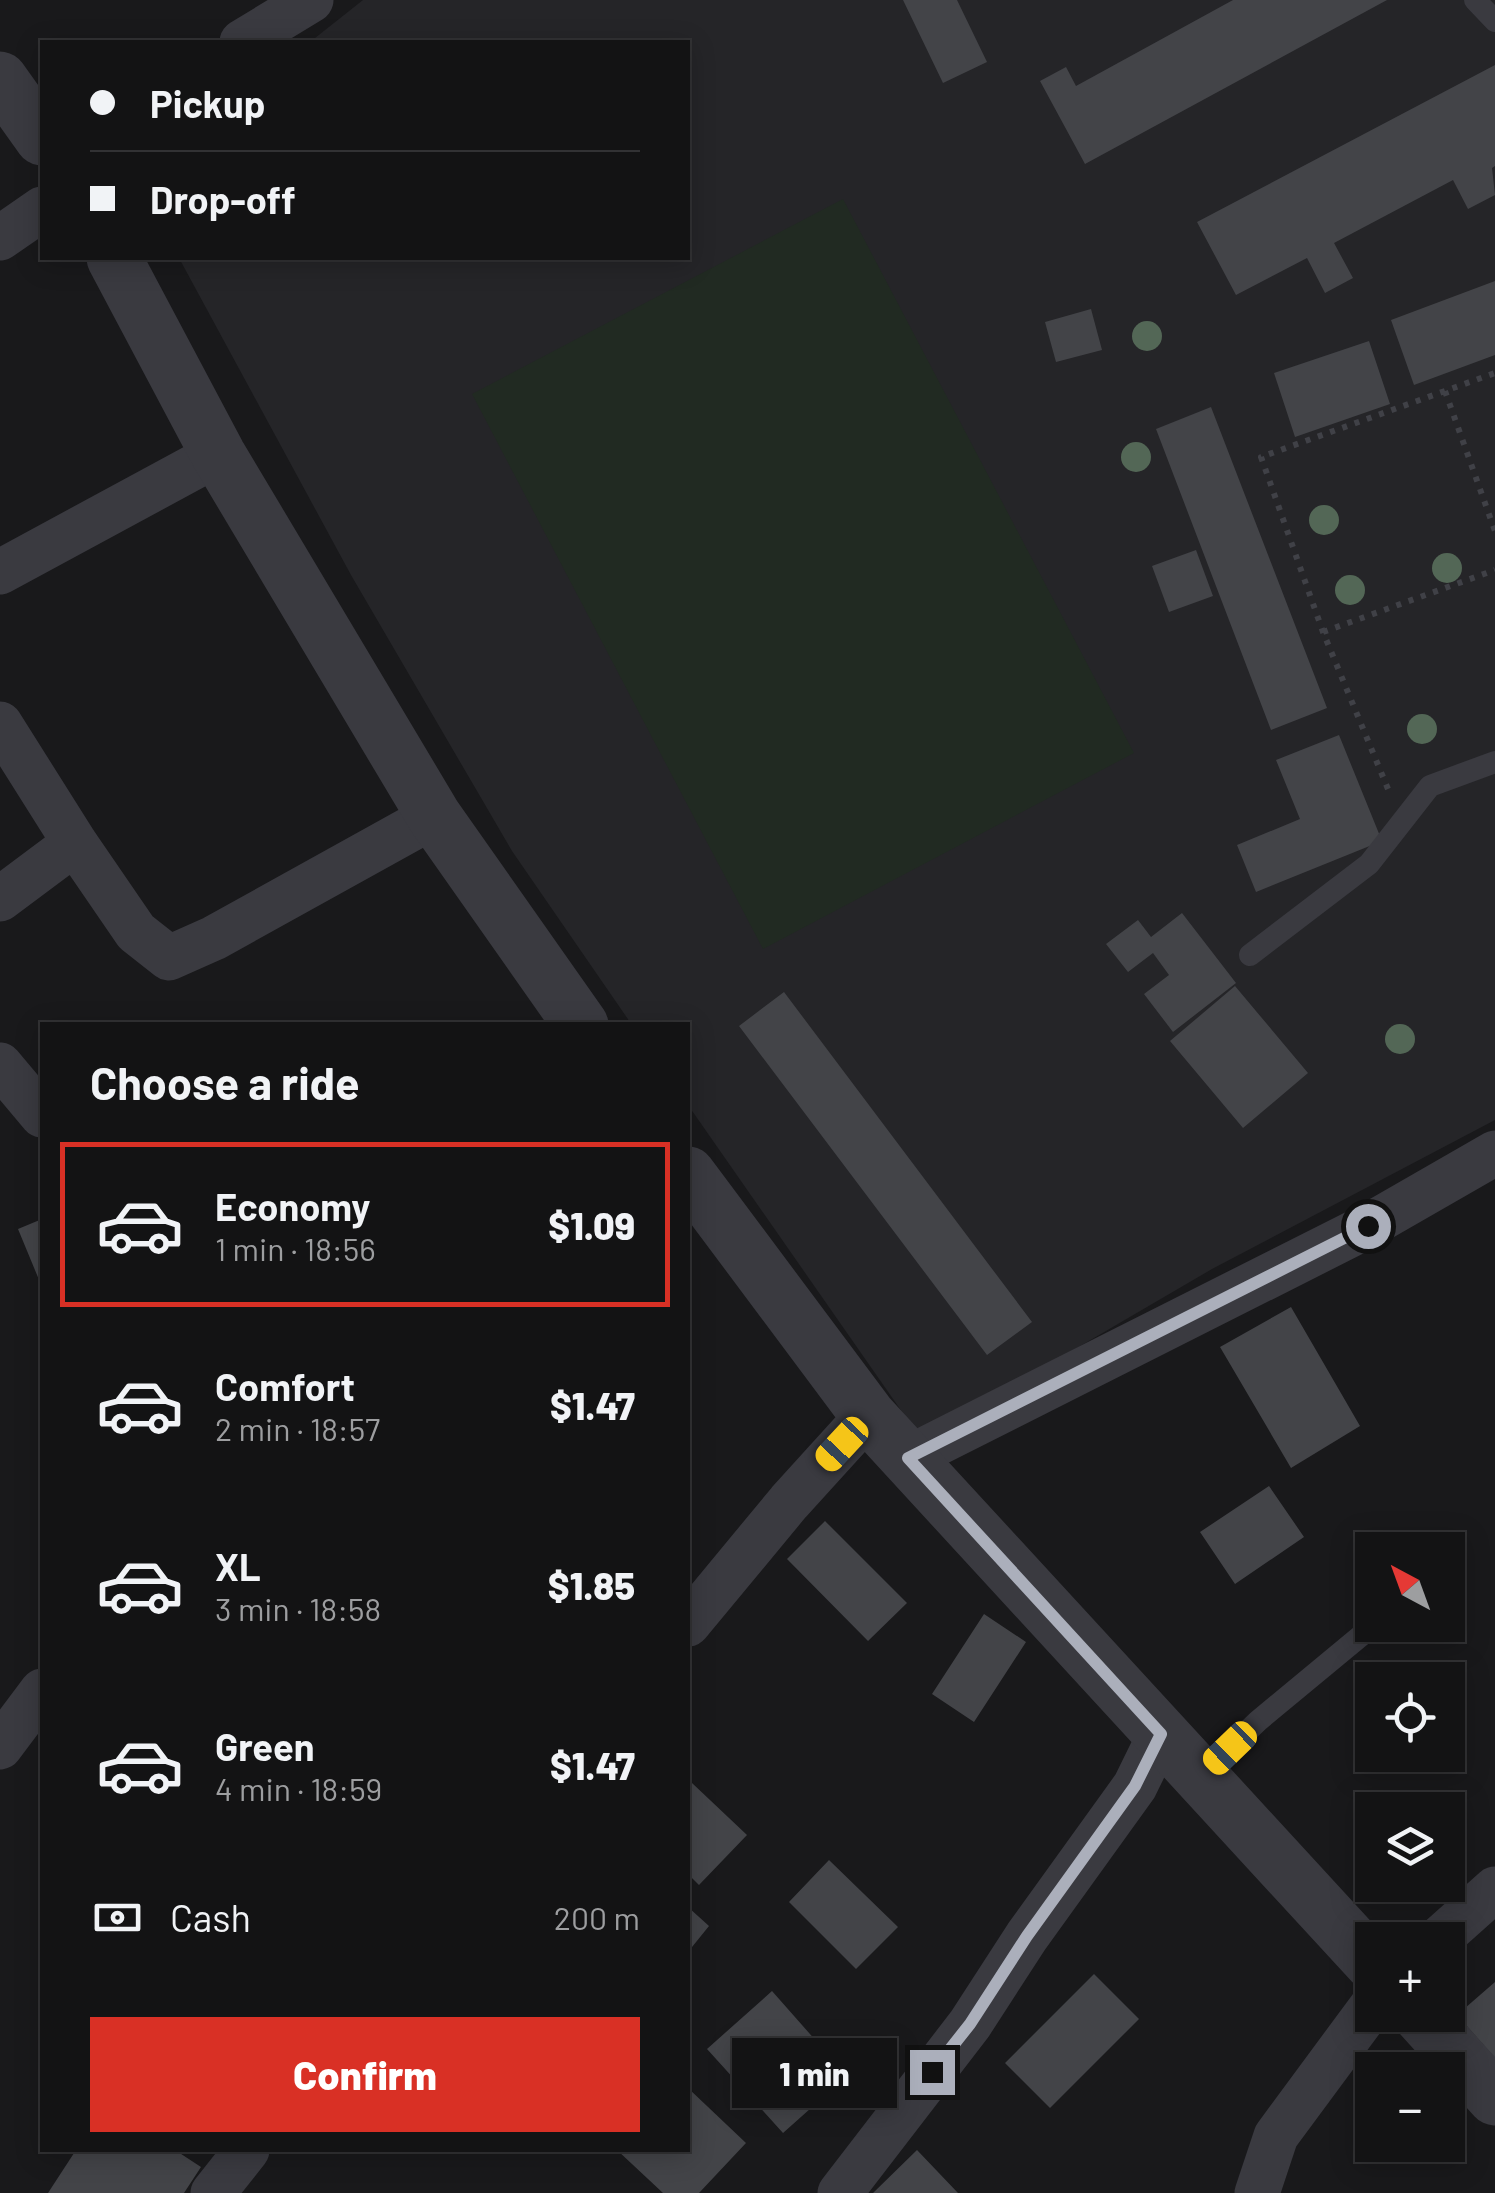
<!DOCTYPE html>
<meta charset="utf-8">
<style>
:root{--surface:#131314;--page:#1c1c1d;--text:#f1f3f6;--muted:#9d9ea0;--line:#323234;--accent:#d93025}
body{margin:0;font-family:Barlow,sans-serif;background:var(--page);color:var(--text);height:100vh;display:flex;flex-direction:column;font-size:38px;white-space:nowrap}
*{box-sizing:border-box;margin:0}
p{font-size:32px;color:var(--muted)}
.icon{flex:none;width:55px;height:55px;fill:none;stroke:currentColor;stroke-width:2;stroke-linecap:round;stroke-linejoin:round}
.map{position:relative;flex:1;overflow:hidden}
.sheet{position:absolute;left:40px;top:1022px;width:650px;height:1130px;display:flex;flex-direction:column;background:var(--surface);border-radius:0px;box-shadow:0 5px 25px #0003,0 0 0 2px var(--line)}
.sheet>*{flex:none}
.banner{position:absolute;left:40px;top:40px;width:650px;height:220px;border-radius:0px;box-shadow:0 5px 25px #0003,0 0 0 2px var(--line);display:grid;align-content:center;height:220px;padding:0 50px;background:var(--surface)}
.needle{width:65px;rotate:319deg}
.tools{position:absolute;left:1355px;top:1532px;display:grid;gap:20px}
.tools a{display:grid;place-items:center;width:110px;height:110px;border-radius:0px;background:var(--surface);box-shadow:0 5px 25px #0003,0 0 0 2px var(--line);font-size:50px}
.end{position:absolute;width:45px;height:45px;margin:-22px;border:12px solid #abafbb;background:#111;box-shadow:0 0 0 5px #111}
.from{border-radius:50%}
.bubble{position:absolute;height:70px;border-radius:0px;background:var(--surface);box-shadow:0 5px 25px #0003,0 0 0 2px var(--line);font-size:32px;font-weight:800;line-height:70px;text-align:center}
.car{position:absolute;width:30px;height:60px;margin:-30px -15px;border-radius:12px;box-shadow:0 0 8px 2px #0007;background:linear-gradient(#f5c518 24%,#345 0 40%,#f5c518 0 76%,#345 0 86%,#f5c518 0)}
.banner b{display:flex;align-items:center;gap:35px;height:95px;font-size:38px}
.banner b+b{border-top:2px solid var(--line)}
.banner i{width:25px;height:25px;background:var(--text)}
ul{padding:0;list-style:none}
li{display:flex;align-items:center;gap:30px;height:165px;margin:0 20px 15px;padding:0 30px;border:5px solid transparent;border-radius:0px}
li div{flex:1}
li b{display:block;font-size:38px}
li em{font-style:normal;font-weight:800}
li.on{border-color:var(--accent)}
li>.icon{width:90px;height:90px;stroke-width:1.5}
h2{padding:0 50px;font-size:45px;line-height:120px}
.pay{display:flex;align-items:center;gap:25px;height:110px;padding:0 50px;font-size:38px}
.pay p{margin-inline-start:auto}
.button{display:flex;gap:20px;margin-top:auto;padding:20px 50px}
.button a{flex:1;height:115px;border-radius:0px;background:var(--accent);color:#fff;font-size:40px;font-weight:800;line-height:115px;text-align:center}
.map>svg:first-child{display:block}
</style>
<div class="map">
<svg width="1495" height="2193" viewBox="0 0 1495 2193">
<rect width="100%" height="100%" fill="#19191b"/>
<path fill="#252528" d="M363,0h1132v1120l-283,149 -291,170 -233,-334v-80h-56l-120,-174 -161,-276 -172,-317h509v-216h-378z"/>
<path fill="#212a22" d="M843,199l291,554 -371,196 -291,-555z"/>
<path fill="#434448" d="M903,0h54l30,62 -44,21z
M1233,0h154l-302,164 -45,-83 26,-14 10,19z
M1495,65v101l-3,2 3,27 -27,14 -15,-29 -119,63 19,35 -28,15 -18,-35 -71,37 -39,-73z
M1495,281v74l-81,30 -23,-65z
M1091,309l11,41 -46,12 -11,-40z
M1369,341l21,63 -95,33 -21,-64z
M1211,407l116,301 -56,22 -115,-301z
M1196,550l17,46 -44,16 -17,-46z
M1339,735l43,106 -126,51 -19,-47 63,-26 -24,-59z
M1182,913l54,70 -63,49 -29,-38 25,-19 -16,-22 -25,19 -22,-28 32,-24 13,17z
M1235,986l73,87 -65,55 -73,-87z
M784,992l248,330 -45,33 -248,-329z
M42,1219v68l-24,-58z
M1291,1307l69,119 -69,42 -71,-121z
M1269,1486l35,51 -69,47 -35,-52z
M825,1521l82,82 -39,38 -81,-82z
M984,1614l42,28 -52,80 -42,-28z
M692,1783l55,52 -48,50 -11,-11v-86z
M829,1860l69,67 -42,42 -67,-67z
M688,1907l21,19 -21,26z
M1094,1974l45,45 -89,89 -45,-45z
M1495,1982v76l-38,-43z
M772,1991l75,85 -64,57 -76,-84z
M688,2088l58,55 -47,50h-36l-46,-43h71z
M76,2150h99l26,17 -17,26h-136z
M917,2150l41,43h-85z"/>
<g fill="none" stroke-linecap="round" stroke-linejoin="round">
<path stroke="#404147" stroke-width="6" stroke-dasharray="5 8" stroke-linecap="butt" d="M1445,391l50,140
M1323,632l172,-62
M1388,789l-65,-157 -62,-175 234,-84"/>
<path stroke="#3a3a40" stroke-width="22" d="M1475,0l20,21
M1250,955l119,-91 61,-78 65,-24
M1201,1776l57,-55 111,-92"/>
<path stroke="#3a3a40" stroke-width="45" d="M242,42l69,-42
M0,238l42,-29
M0,572l218,-118
M0,724l75,119 61,89 33,26 45,-20 220,-122
M0,899l75,-56
M0,1065l42,50
M908,1458l460,-232 127,-73
M688,1624l101,-122 79,-87
M0,1747l42,-56
M1438,1940l57,-51
M213,2193l34,-43
M840,2193l130,-169 57,-88 108,-150 26,-53
M1257,2193l19,-57 96,-130"/>
<path stroke="#3a3a40" stroke-width="55" d="M0,79l42,59
M114,258l104,196 216,362 147,209
M688,1174l180,241 504,548
M1420,2015l75,83"/>
</g>
<g fill="#536756">
<circle cx="1147" cy="336" r="15"/>
<circle cx="1136" cy="457" r="15"/>
<circle cx="1324" cy="520" r="15"/>
<circle cx="1447" cy="568" r="15"/>
<circle cx="1350" cy="590" r="15"/>
<circle cx="1422" cy="729" r="15"/>
<circle cx="1400" cy="1039" r="15"/>
</g>
<g fill="none" stroke-linecap="round" stroke-linejoin="round">
<path stroke="#abafbb" stroke-width="12" d="M932,2072l38,-48 57,-88 108,-150 26,-52 -253,-276 460,-232"/>
</g>
</svg>
<div class="tools">
<a><svg class="needle" viewBox="-14 -14 28 28"><path d="M0-13l5 13h-10z" fill="#e53935"/><path d="M0 13l5-13h-10z" fill="#9d9ea0"/></svg></a>
<a><svg class="icon" aria-label="locate" viewBox="0 0 24 24"><circle cx="12" cy="12" r="6"/><path d="M12 2v4M12 18v4M2 12h4M18 12h4"/></svg></a>
<a><svg class="icon" aria-label="layers" viewBox="0 0 24 24"><path d="M12 4l9 5-9 5-9-5zM3 14l9 5 9-5"/></svg></a>
<a>+</a>
<a>−</a>
</div>
<i class="end from" style="left:1368px;top:1226px"></i>
<i class="end" style="left:932px;top:2072px"></i>
<div class="bubble" style="left:732px;top:2038px;width:165px">1 min</div>
<i class="car" style="left:842px;top:1444px;rotate:223deg"></i>
<i class="car" style="left:1230px;top:1748px;rotate:226deg"></i>
<div class="banner">
<b><i class="from"></i>Pickup</b>
<b><i></i>Drop-off</b>
</div>
<section class="sheet">
<h2>Choose a ride</h2>
<ul>
<li class="on"><svg class="icon" aria-label="car" viewBox="0 0 24 24"><path d="M5 17H2v-5l4-1 3-4h7l3 4 3 1v5h-3M9 17h6M6 11h13"/><circle cx="7" cy="17" r="2"/><circle cx="17" cy="17" r="2"/></svg><div><b>Economy</b><p>1 min · 18:56</p></div><em>$1.09</em></li>
<li><svg class="icon" aria-label="car" viewBox="0 0 24 24"><path d="M5 17H2v-5l4-1 3-4h7l3 4 3 1v5h-3M9 17h6M6 11h13"/><circle cx="7" cy="17" r="2"/><circle cx="17" cy="17" r="2"/></svg><div><b>Comfort</b><p>2 min · 18:57</p></div><em>$1.47</em></li>
<li><svg class="icon" aria-label="car" viewBox="0 0 24 24"><path d="M5 17H2v-5l4-1 3-4h7l3 4 3 1v5h-3M9 17h6M6 11h13"/><circle cx="7" cy="17" r="2"/><circle cx="17" cy="17" r="2"/></svg><div><b>XL</b><p>3 min · 18:58</p></div><em>$1.85</em></li>
<li><svg class="icon" aria-label="car" viewBox="0 0 24 24"><path d="M5 17H2v-5l4-1 3-4h7l3 4 3 1v5h-3M9 17h6M6 11h13"/><circle cx="7" cy="17" r="2"/><circle cx="17" cy="17" r="2"/></svg><div><b>Green</b><p>4 min · 18:59</p></div><em>$1.47</em></li>
</ul>
<div class="pay"><svg class="icon" aria-label="cash" viewBox="0 0 24 24"><path d="M3 7h18v10H3z"/><circle cx="12" cy="12" r="2"/></svg>Cash<p>200 m</p></div>
<div class="button"><a>Confirm</a></div>
</section>
</div>
